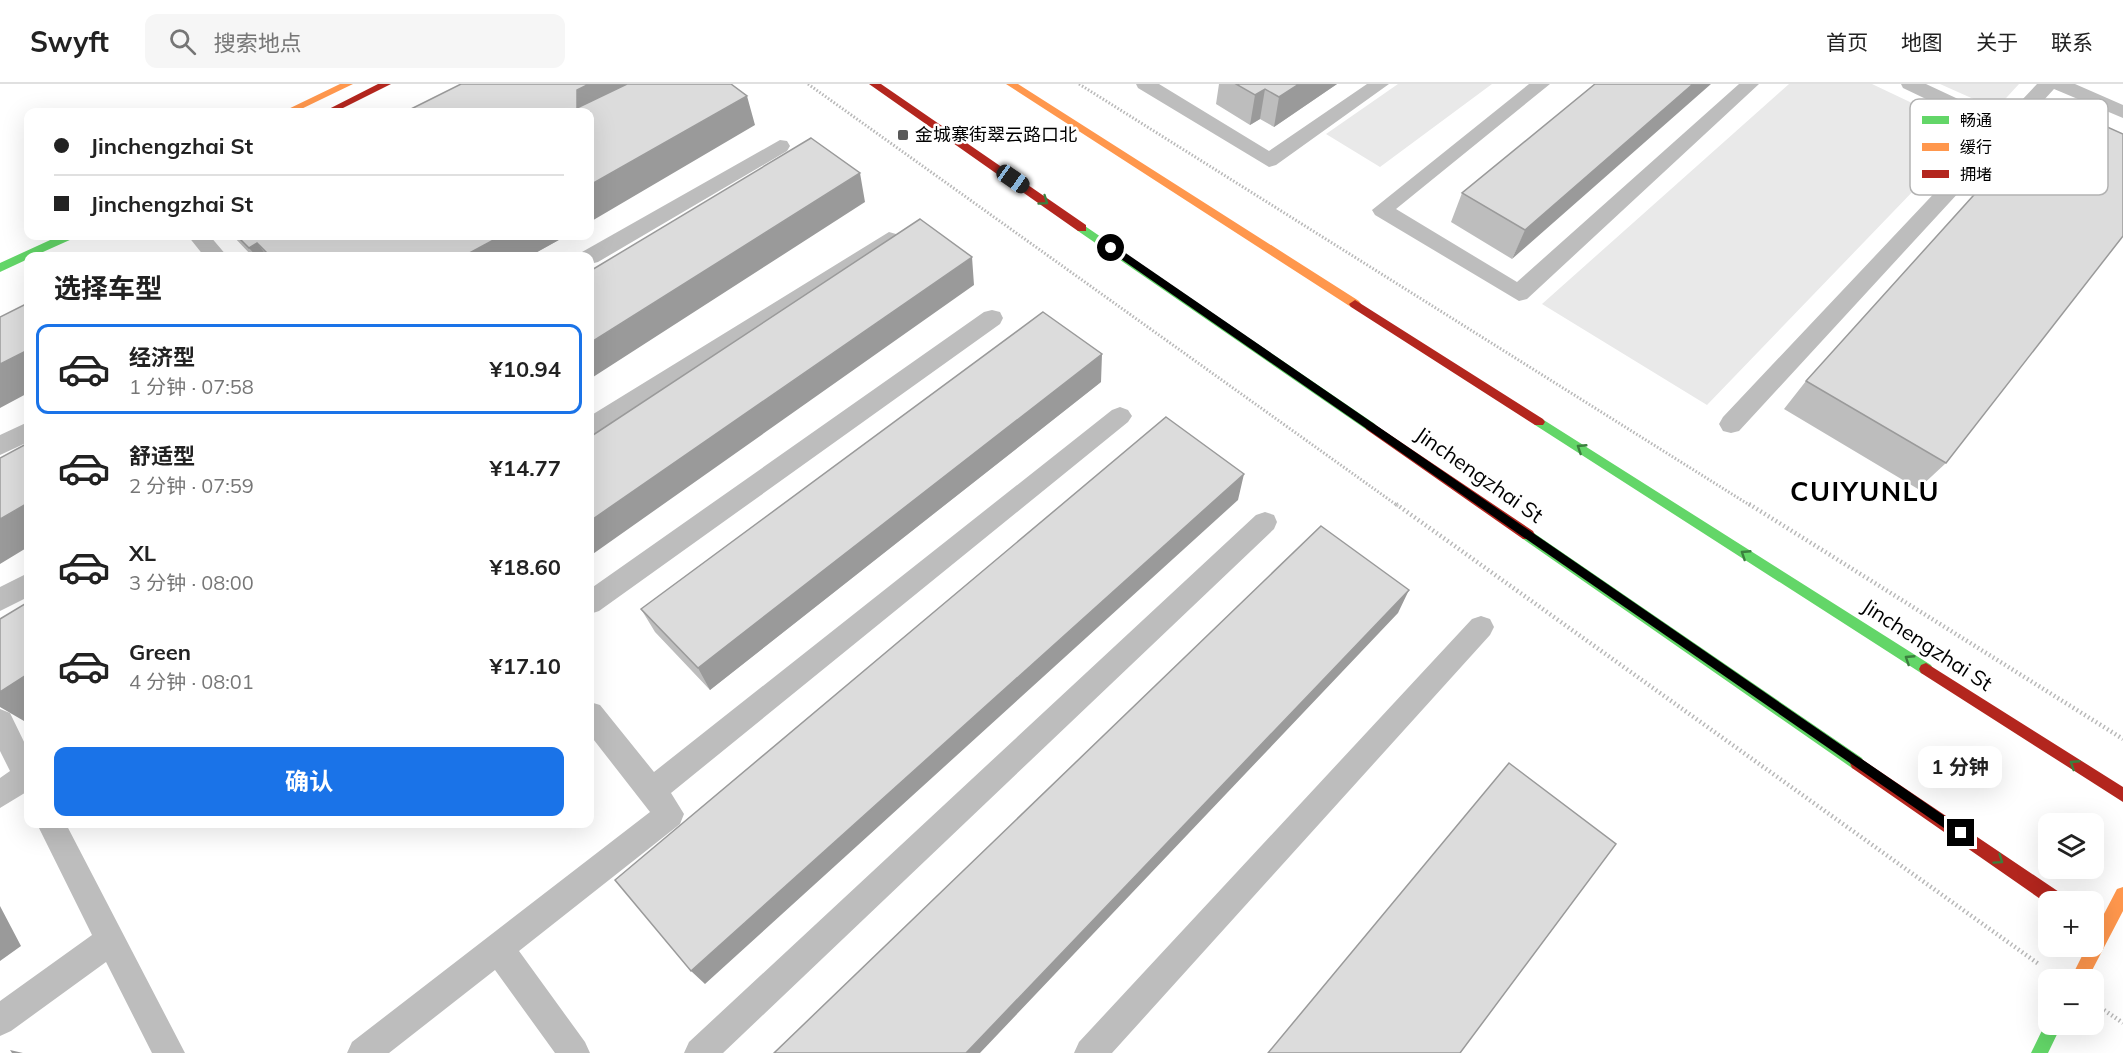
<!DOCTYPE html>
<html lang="zh">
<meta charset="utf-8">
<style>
:root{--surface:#fff;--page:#f6f6f6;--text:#222;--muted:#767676;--line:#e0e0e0;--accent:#1a73e8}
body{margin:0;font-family:Mulish,"Noto Sans SC",sans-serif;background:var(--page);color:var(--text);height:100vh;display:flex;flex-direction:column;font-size:22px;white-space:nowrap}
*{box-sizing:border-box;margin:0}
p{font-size:20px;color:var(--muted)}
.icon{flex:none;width:33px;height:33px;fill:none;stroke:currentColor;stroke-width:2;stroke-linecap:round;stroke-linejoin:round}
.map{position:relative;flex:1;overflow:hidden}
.drawer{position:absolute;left:24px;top:168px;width:570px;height:576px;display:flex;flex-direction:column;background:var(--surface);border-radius:12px;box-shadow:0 6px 24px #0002}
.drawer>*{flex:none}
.hud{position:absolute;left:24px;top:24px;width:570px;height:132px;border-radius:12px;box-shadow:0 6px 24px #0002;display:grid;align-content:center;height:132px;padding:0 30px;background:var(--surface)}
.tools{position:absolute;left:2038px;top:729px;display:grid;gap:12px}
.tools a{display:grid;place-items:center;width:66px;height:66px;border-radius:12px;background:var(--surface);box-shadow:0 6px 24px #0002;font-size:30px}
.end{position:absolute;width:27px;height:27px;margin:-14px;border:8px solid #000;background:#fff;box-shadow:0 0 0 3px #fff}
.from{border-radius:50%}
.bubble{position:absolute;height:42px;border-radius:12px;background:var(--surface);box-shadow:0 6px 24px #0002;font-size:20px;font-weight:700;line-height:42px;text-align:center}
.car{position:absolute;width:18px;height:36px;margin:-18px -9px;border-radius:8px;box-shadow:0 0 4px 2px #0007;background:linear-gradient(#222 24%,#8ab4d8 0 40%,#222 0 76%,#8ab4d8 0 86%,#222 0)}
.hud b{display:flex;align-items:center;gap:21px;height:57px;font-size:22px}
.hud b+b{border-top:2px solid var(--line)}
.hud i{width:15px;height:15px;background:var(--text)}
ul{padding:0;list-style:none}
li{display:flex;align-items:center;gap:18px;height:90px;margin:0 12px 9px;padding:0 18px;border:3px solid transparent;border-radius:12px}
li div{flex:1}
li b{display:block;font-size:22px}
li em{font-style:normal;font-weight:700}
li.selected{border-color:var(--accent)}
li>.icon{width:54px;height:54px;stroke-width:1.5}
h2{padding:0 30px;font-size:27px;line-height:72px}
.action{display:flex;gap:12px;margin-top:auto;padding:12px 30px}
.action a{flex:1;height:69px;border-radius:12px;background:var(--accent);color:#fff;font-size:24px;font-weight:700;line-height:69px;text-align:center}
header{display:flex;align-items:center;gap:36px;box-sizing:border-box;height:84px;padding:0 30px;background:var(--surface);border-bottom:2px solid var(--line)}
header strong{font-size:28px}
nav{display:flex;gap:33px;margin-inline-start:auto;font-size:21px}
.search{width:420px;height:54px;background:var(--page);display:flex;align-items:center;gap:15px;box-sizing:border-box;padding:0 21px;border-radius:12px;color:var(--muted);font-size:22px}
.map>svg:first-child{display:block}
</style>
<header>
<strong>Swyft</strong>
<div class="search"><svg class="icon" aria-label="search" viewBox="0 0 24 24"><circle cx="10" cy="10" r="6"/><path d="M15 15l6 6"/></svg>搜索地点</div>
<nav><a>首页</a><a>地图</a><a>关于</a><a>联系</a></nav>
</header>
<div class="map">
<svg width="2123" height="969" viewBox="0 0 2123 969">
<rect width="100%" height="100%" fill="#fff"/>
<path fill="#e9e9e9" d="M1398,0h94l-112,83 -54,-33z
M1789,0h83l99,47 -264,274 -165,-101z
M1940,0h79l-23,25z"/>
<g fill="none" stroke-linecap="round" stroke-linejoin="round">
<path stroke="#b8b8b8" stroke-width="3" stroke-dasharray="1.5 2" stroke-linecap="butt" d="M808,0l590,422
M1079,0l672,422"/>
<path stroke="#b8b8b8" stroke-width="4.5" stroke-dasharray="1.5 3" stroke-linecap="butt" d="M1396,420l644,461
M1749,420l374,235
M2104,926l19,13"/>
<path fill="#bdbdbd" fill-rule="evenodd" d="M1136,0h23l110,67 98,-67h22l-113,81 -7,2 -131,-79z
M1529,0h21l-154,125 121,73 222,-198h20l-232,215 -8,2 -144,-86 -3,-5z
M1901,0h25l77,36 34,-36h38l48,21v13l-69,-29 -315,342 -8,2 -8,-2 -4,-7 4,-7 270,-286 -90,-43z
M780,56l7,1 3,5 -3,5 -189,111 -8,2v-8h-10l2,-4z
M889,148l7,2 4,5 -4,5 -298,190 -8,2v-20z
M188,152h22l17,20h-23z
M992,226l8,2 3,6 -3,6 -401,287 -9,3v-25l394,-277z
M1120,323l8,3 4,6 -4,6 -457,371 13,21 -4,10 -161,127 66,91 5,11h-35l-60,-83 -106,83h-42l5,-11 298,-230 -60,-77v-33l10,3 54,67 458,-362z
M28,338v20l-28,13v-20z
M1265,428l9,3 3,7 -3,7 -551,524h-39l5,-11 567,-527z
M28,489v24l-28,14v-24z
M1481,532l9,3 4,8 -4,8 -378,418h-38l5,-11 393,-423z
M0,625l10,4 18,37v41l-28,17v-30l10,-7 -10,-20z
M37,740h29l119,229h-33l-46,-91 -95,69 -11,5v-35l92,-66z"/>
<path fill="#63d668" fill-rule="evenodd" d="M1082,140l293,200 2,3 -2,3h-8l-289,-199 -2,-3z
M59,152h15l-2,3 -38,17h-6v3l-28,13v-9z
M1539,333l392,248 2,4 -2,4 -5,2 -5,-2 -386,-248 -2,-3z
M1528,445l334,229 2,5 -2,5 -5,2 -5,-2 -329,-229 -2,-4 2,-4z
M2048,934l1,6h13l-14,29h-17z"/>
<path fill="#ff974d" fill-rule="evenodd" d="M340,0h13l-58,28h-13z
M1006,0h12l341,217 2,3 -2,3h-8z
M2123,803v24l-36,69h-17l17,-34h7v-13l23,-44z"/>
<path fill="#b3261e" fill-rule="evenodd" d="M378,0h13l-56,28h-12z
M869,0h12l205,141v6h-8z
M1355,216l188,119 2,3 -2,3h-8l-184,-118 -2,-3z
M1371,338l162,109 2,4 -2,4h-10l-156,-109 -2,-3z
M1926,579l197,124v15l-202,-129 -2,-4 2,-4z
M1857,672l208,140 2,6h-18v3l-197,-137 -2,-5 2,-5z"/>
</g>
<path fill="#bdbdbd" d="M1219,0h118l-63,43 -14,-8 -10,6 -34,-21z
M1595,0l-83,175 -61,-37 11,-29z
M233,152h333l-36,20h-278z
M1806,297l140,82 -28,26 -134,-80z
M1101,298l-391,308 -55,-58 -14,-23z"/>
<path fill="#9a9a9a" d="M589,0h67l-79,24v-18z
M1299,0h38l-63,43 5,-30z
M1693,0h18l-199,175 13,-29z
M1265,5l-5,30 -10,6 5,-30z
M747,12l8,29 -165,97v-37z
M860,89l5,29 -275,177v-36z
M501,152h65l-36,20h-66z
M257,159l10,13h-11l-7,-8z
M972,173l2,28 -384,271v-35z
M28,266v43l-28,15v-44z
M1102,270l-1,28 -391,308 -12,-22z
M1244,390l-6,26 -533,484 -14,-13z
M28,419v44l-28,17v-45z
M1409,506l-11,23 -418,440h-14z
M28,590v44l-4,3 -24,-14v-15z
M0,822l21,40 -21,15z
M10,966l13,3h-11z"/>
<path fill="#dcdcdc" stroke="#9a9a9a" stroke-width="1.5" d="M461,0h128l-12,6v18l50,-24h104l16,12 -157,89v-73h-185z
M1236,0h63l-20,13 -14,-8 -10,6z
M1595,0h98l-168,146 -63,-37z
M2056,20l67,30v102l-177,227 -140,-82z
M811,54l49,35 -270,170v-72z
M920,135l52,38 -382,264v-84z
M237,152h264l-37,20h-194l-13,-13 -8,5z
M28,219v47l-28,14v-47z
M1043,228l59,42 -404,314 -57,-59z
M1166,333l78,57 -553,497 -76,-91z
M28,359v60l-28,16v-61z
M1321,442l88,64 -443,463h-192z
M28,518v72l-28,18v-73z
M1509,679l107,81 -156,209h-192z"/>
<defs><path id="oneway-chevron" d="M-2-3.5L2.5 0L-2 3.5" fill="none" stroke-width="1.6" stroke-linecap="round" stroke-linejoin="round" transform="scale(1.5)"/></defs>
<g stroke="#3b803e">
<use href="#oneway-chevron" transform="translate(1044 117) rotate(35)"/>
<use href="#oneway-chevron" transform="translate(1581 364) rotate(-147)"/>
<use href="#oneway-chevron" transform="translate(1745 470) rotate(-147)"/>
<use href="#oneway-chevron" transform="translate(1909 575) rotate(-147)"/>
<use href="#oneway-chevron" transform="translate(2074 680) rotate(-147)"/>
<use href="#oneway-chevron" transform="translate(1999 776) rotate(35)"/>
</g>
<path fill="#000" d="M1108,161h6l851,585v7h-8l-849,-587z"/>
<rect fill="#595959" stroke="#fff" stroke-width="2" x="897" y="45" width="12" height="12" rx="3"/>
<g text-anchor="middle" stroke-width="5" stroke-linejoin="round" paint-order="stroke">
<g font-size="18" fill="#000" stroke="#fff" text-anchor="start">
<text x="915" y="57">金城寨街翠云路口北</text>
</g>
<g font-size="21" fill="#000" stroke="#fff">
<text transform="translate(1479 391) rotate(35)" y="7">Jinchengzhai St</text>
<text transform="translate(1927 561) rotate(33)" y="7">Jinchengzhai St</text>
</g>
<g font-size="27" font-weight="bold" letter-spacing="1.5" fill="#000" stroke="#fff">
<text x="1865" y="417">CUIYUNLU</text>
</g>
</g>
<rect x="1910" y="15" width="198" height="96" rx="9" fill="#fff" stroke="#b2b2b2" stroke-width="1.5"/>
<rect x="1922" y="32" width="27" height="8" fill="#63d668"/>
<rect x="1922" y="59" width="27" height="8" fill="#ff974d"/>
<rect x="1922" y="86" width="27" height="8" fill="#b3261e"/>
<g font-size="16" fill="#000">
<text x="1960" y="42">畅通</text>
<text x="1960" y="69">缓行</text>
<text x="1960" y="96">拥堵</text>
</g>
</svg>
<div class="tools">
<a><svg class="icon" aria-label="layers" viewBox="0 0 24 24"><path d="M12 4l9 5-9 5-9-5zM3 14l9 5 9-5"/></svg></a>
<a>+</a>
<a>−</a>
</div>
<i class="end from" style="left:1111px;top:164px"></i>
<i class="end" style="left:1961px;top:749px"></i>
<div class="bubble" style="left:1918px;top:662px;width:84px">1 分钟</div>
<i class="car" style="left:1013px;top:95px;rotate:125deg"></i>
<div class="hud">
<b><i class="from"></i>Jinchengzhai St</b>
<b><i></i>Jinchengzhai St</b>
</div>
<section class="drawer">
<h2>选择车型</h2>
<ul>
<li class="selected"><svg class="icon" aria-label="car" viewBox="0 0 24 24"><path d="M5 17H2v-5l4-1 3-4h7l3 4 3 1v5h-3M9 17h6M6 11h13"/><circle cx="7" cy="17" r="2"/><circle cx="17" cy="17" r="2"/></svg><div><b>经济型</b><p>1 分钟 · 07:58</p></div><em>¥10.94</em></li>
<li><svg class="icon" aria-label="car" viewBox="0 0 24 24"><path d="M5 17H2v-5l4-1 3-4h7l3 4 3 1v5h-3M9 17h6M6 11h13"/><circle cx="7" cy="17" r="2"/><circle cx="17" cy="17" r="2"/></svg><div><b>舒适型</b><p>2 分钟 · 07:59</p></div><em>¥14.77</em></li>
<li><svg class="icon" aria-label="car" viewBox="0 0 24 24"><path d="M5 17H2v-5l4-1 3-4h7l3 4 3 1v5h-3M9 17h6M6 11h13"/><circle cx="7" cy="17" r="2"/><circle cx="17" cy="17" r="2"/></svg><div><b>XL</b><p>3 分钟 · 08:00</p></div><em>¥18.60</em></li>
<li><svg class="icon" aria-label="car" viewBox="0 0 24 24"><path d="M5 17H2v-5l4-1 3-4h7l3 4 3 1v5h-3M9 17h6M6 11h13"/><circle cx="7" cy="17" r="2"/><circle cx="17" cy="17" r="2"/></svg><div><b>Green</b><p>4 分钟 · 08:01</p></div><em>¥17.10</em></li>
</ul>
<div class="action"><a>确认</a></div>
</section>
</div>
